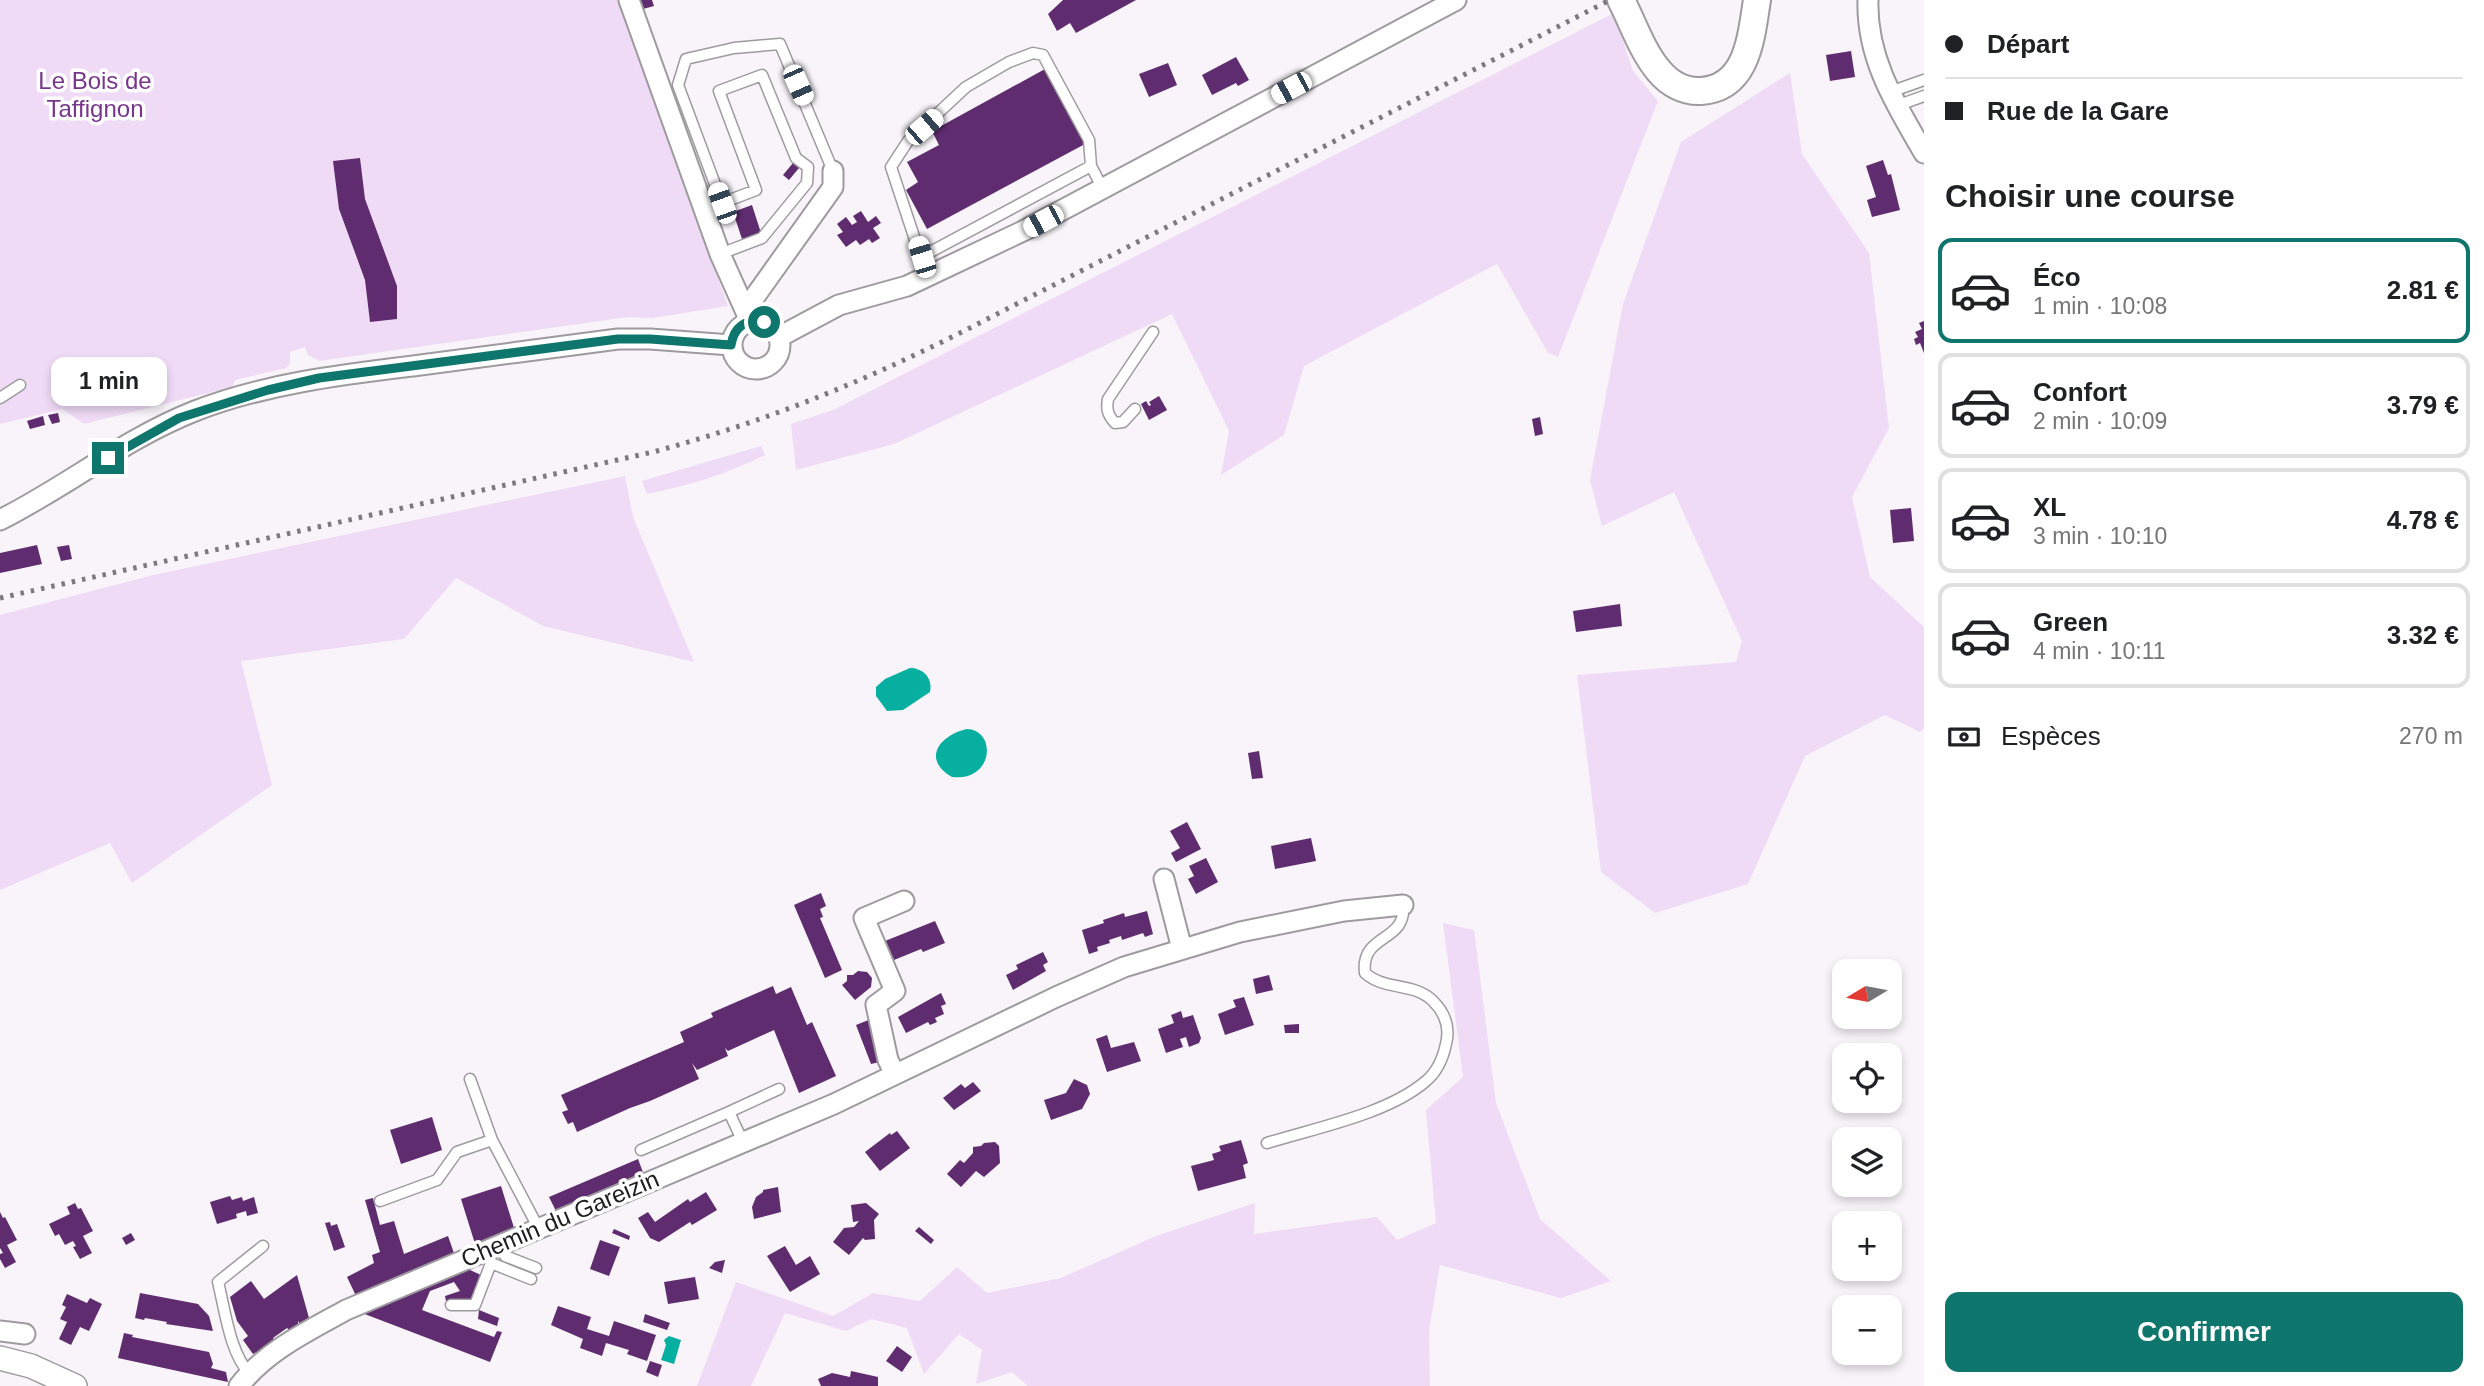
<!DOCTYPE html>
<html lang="fr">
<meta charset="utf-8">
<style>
:root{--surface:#fff;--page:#f6f6f6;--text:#202124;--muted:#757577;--line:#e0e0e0;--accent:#0f766e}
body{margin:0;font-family:Arial,sans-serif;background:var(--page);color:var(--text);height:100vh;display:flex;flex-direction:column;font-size:26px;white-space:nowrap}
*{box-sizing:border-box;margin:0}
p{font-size:23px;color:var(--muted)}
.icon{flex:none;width:38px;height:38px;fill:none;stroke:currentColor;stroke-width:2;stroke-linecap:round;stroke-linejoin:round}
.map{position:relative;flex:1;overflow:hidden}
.details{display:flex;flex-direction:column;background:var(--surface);width:560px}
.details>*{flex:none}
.hud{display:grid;align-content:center;height:154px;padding:0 21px;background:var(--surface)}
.needle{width:46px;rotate:260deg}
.buttons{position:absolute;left:1832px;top:959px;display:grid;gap:14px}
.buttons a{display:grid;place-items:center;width:70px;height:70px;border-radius:14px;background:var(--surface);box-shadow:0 4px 10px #0003;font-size:35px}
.end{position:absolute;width:32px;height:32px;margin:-16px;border:9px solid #0f766e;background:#fff;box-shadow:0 0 0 4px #fff}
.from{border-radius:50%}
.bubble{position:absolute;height:49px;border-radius:14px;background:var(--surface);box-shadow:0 4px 10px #0003;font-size:23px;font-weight:800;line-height:49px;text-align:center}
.car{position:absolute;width:21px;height:42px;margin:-21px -10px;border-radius:9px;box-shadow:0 0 5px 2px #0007;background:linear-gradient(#fff 24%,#345 0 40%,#fff 0 76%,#345 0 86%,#fff 0)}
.hud b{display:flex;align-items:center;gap:24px;height:66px;font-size:26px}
.hud b+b{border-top:2px solid var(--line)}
.hud i{width:18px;height:18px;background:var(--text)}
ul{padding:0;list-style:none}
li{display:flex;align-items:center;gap:21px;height:105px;margin:0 14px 10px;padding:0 7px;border:4px solid var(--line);border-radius:14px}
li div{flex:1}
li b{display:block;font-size:26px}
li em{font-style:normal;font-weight:800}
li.selected{border-color:var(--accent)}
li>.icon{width:63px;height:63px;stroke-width:1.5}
h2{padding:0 21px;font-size:32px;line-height:84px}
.pay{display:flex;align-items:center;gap:18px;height:77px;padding:0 21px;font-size:26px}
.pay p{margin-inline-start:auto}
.cta{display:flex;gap:14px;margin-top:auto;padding:14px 21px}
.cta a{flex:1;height:80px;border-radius:14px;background:var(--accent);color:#fff;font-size:28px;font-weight:800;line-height:80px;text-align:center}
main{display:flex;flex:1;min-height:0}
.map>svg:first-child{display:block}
</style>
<main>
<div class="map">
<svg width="1924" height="1386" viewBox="0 0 1924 1386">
<rect width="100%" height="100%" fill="#f8f4f9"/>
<path fill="#f0dbf7" d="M0,0h619l109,306 -75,12 -25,-1 -309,44 -11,-6 -3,-8 -15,5v12l-4,4 -51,12 -3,7 -148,37 -22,-15 -62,15z
M1614,13l19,58 25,30 -100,256 -10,-4 -51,-89 -193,102 -20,69 -63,40 8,-44 -57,-117 -278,130 -98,26 -5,-46 42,-14z
M1790,73l12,81 67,99 20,175 -37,69 18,80 54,50v101l-4,4 -35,-17 -80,41 -57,128 -93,29 -54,-41 -24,-197 159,-13 6,-21 -68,-149 -72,34 -12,-46 33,-176 58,-162z
M761,446l4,9c-38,19 -77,31 -118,39l-5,-13z
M625,476l8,41 61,145 -151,-36 -87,-48 -52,61 -163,22 31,124 -140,98 -22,-40 -110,47v-275l153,-40z
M1443,923l31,7 22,173 44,116 71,62 -50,17 -121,-33 -11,66 1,55h-402l-16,-14 -36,12 6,-34 -23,-16 -35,40 -17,-46 -36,-9 -25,12 -61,-18 -34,73h-54l39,-104 97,34 40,-23 47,8 37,-34 30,26 74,-15 95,-42 99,-33 -1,31 123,-17 20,23 39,-17 -10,-113 37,-33z"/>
<path fill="#06afa0" d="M910,668c13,0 23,10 20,24l-27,18 -16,1 -11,-15v-9l9,-8z
M967,729c30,1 27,53 -15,48 -31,-18 -12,-42 15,-48z
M669,1336l12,4 -7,24 -13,-4 5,-15 -2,-5z"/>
<path fill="#5f2c6f" d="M640,0h12l2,6 -11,3z
M1063,0h73l-60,33 -6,-10 -13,8 -9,-17z
M1851,51l4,26 -25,4 -4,-26z
M1236,57l13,23 -11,6 -2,-3 -24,12 -10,-20z
M1168,63l9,22 -28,12 -10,-23z
M1045,69l40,75 -158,85 -21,-39 12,-8 -11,-20 32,-17 -7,-14z
M360,158l5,41 32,87v33l-27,3 -5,-42 -26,-71 -6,-48z
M1883,160l5,15 3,-1 9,36 -28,7 -5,-17 9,-3 -10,-31z
M793,163l6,5 -10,12 -6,-5z
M752,205l9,28 -19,6 -9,-27z
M861,211l7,11 8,-6 5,7 -8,5 7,10 -8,5 -3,-4 -9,6 -4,-5 -10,7 -9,-12 6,-3 -6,-8 9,-7 6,8 5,-3 -4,-6z
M1924,321v32l-4,-10 -4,2 -2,-6 4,-2 -3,-5 7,-3 -3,-6z
M1159,396l8,14 -18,10 -8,-16 5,-3 3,5 2,-1 -2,-3z
M58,413l2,9 -8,2 -4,-9z
M43,416l2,9 -15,4 -3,-8z
M1540,417l3,17 -8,2 -3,-17z
M1911,508l3,33 -21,2 -3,-33z
M37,545l5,19 -42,9v-20z
M69,545l3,14 -11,2 -4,-14z
M1620,604l2,22 -46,6 -3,-21z
M1259,751l4,27 -11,1 -4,-26z
M1187,822l14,27 -25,13 -5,-9 9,-5 -10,-17z
M1311,838l5,23 -41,8 -4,-23z
M1206,858l12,24 -22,12 -8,-15 6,-3 -5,-10z
M821,893l5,13 -6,3 3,8 -3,1 22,52 -17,8 -31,-73z
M1147,911l6,23 -8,3 -2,-4 -21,7 -1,-4 -12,4 1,3 -13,4 1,4 -9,3 -7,-24 22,-7 -1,-3 21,-7 1,4z
M935,921l10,22 -22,9 -2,-3 -27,11 -9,-19z
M1043,952l5,10 -5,3 3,6 -33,19 -7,-15 12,-6 -2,-4z
M858,971l9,1 5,6 -1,9 -16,13 -13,-15 5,-4v-6h6z
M1269,975l4,15 -17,4 -3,-15z
M773,986l3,8 15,-7 16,38 5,-3 24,54 -37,17 -25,-63 -46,21 -3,-3 3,8 -31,14 -5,-7 7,16 -49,22 -20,7 -53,24 -4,-10 -5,2 -6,-12 6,-2 -7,-15 123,-53 -4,-10 33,-15 -2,-4z
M941,993l5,11 -5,2 3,8 -9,4 2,4 -7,3 -2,-3 -22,11 -8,-16z
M1244,997l10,28 -29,10 -7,-21 18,-7 -3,-7z
M1181,1011l2,7 10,-3 8,23 -2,5 -10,4 -3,-10 -6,2 3,8 -17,6 -8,-24 16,-6 -3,-8z
M871,1019l13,42 -13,3 -15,-39z
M1299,1024v9h-14l-1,-8z
M1107,1035l4,13 23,-6 7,19 -34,11 -11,-33z
M1074,1079l13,6 3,9 -8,15 -31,11 -7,-20 22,-7z
M973,1082l8,9 -27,19 -11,-12 18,-14 4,4z
M432,1117l10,33 -41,14 -11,-34z
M897,1131l13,17 -30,23 -15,-19 25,-19 1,2z
M1241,1140l7,23 -5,2 3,13 -48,13 -7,-25 23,-6 -2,-6 9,-3 -2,-5z
M995,1142l4,4 1,17 -16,14 -8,-6 -15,16 -14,-13 13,-14 4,3 9,-10v-6l8,-1 3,-3z
M638,1159l6,16 -87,38 -8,-16z
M501,1186l14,45 -39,16 -15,-48z
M778,1187l3,25 -27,7 -2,-12 4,-10 7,-5v-2z
M706,1192l11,18 -25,15 -2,-3 -31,20 -9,-4 -12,-20 10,-6 7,10 33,-23 2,3z
M230,1196l2,4 10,-3 1,4 11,-4 4,16 -11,3 -1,-5 -10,3 1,4 -20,6 -7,-22z
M373,1198l7,27 14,-4 10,33 44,-18 7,20 -98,42 -10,-21 27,-14 -2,-8 8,-3 -15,-52z
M75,1203l3,6 3,-1 12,23 -10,5 9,17 -12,6 -7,-12 3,-1 -3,-5 -8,4 -6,-11 -4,2 -6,-12 21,-10 -3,-7z
M866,1203l13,11 -5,6 1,19 -10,1 -2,-2 -14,17 -16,-13 11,-14 10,-1 5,-6 -6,1 -2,-17z
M0,1212l3,6 2,-1 12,23 -10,5 9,17 -11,6 -5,-9v-5l3,-1 -3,-5z
M330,1222l1,4 6,-2 8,23 -11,4 -9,-28z
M919,1227l15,13 -3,4 -16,-13z
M614,1229l16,7 -1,4 -17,-7z
M131,1233l4,7 -9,5 -4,-7z
M600,1240l20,7 -11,29 -19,-7z
M785,1246l11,19 14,-9 10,18 -30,18 -23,-36z
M725,1260l-3,13 -13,-5 6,-6z
M468,1263l2,7 11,5 -10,25 -25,1 -1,-5 15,-5 -6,-9 -24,9 -8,19 72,27 3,-6 5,1 -12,30 -128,-49z
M297,1275l12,43 -9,6 -2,-3v4l-8,6 -3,-3 -14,10 3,4 -23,12 -10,-14 5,-4 -11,-15 -7,-24 21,-16 13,18z
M695,1277l4,22 -31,5 -4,-22z
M140,1293l58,11 11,12 4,15 -47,-7 1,-2 -22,-4 -1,2 -9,-2z
M67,1294l20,9 3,-5 12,6 -13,27 -9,-4 -9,18 -12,-6 8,-17 -7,-3 6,-12 -4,-2z
M558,1306l33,11 -4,12 22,7 5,-15 42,14 -9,26 -20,-7 2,-4 -23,-7 -4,13 -22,-8 3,-9 -32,-14z
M479,1310l20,8 -2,8 -19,-7z
M645,1314l25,9 -3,7 -24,-8z
M124,1333l9,2 -1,2 77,15 4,12 -2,4 15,4 2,10 -110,-24z
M897,1346l15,11 -10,15 -16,-11z
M650,1361l12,4 -4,12 -12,-5z
M851,1371l27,6v9h-57l-3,-7 14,-6 18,4z"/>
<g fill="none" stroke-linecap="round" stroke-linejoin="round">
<defs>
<path id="service" d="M1890,92l34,-12
M1896,106l28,-10
M1091,166l12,23
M704,210l18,-7 -44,-118 8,-26 48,-11 46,-4 53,127
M720,254l42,-16 45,-55 1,-16 -12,-9 -34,-83 -43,16 37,99 -34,13
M921,257l170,-91 -2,-26 -46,-85 -10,-2 -24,9 -43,25 -58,54 -17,26 36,109
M0,398l20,-13
M1135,409l-12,13 -8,1c-7,-8 -9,-13 -7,-24l45,-67
M470,1079l22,61 47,89
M729,1112l50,-23
M1267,1143c48,-15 121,-29 159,-62 11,-9 17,-23 20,-37 4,-16 -1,-31 -13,-43 -19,-19 -48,-10 -68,-28 -5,-40 42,-30 38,-68
M641,1150l88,-38 14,30
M380,1201l57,-21 20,-28 35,-12
M500,1245l5,11 31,12
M491,1263l40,16
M451,1305h24l16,-42 -5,-12
M250,1374c-20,-20 -25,-64 -32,-92l45,-36"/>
<path id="minor" d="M629,0l91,254 30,67
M1868,0c-2,58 28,105 56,153
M746,309l87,-122v-16
M732 345a24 24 0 1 1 48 0a24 24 0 1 1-48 0Z
M779,337l60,-32 68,-19 116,-55 433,-231
M0,520c66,-33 126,-82 195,-109 69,-27 144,-36 218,-45 68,-9 137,-18 205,-27h32l81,6
M1164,879l18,70
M895,1074l-7,-14 -12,-55 19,-14 -31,-73 40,-17
M0,1331l25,3
M239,1386c27,-35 69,-55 107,-76l488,-206 222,-107 68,-30 116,-35 104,-21 59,-6"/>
<path id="tertiary" d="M0,1358l31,8 44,20"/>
<path id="secondary" d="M1621,0c12,23 21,51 38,71 10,12 25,21 42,20 47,-3 50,-54 56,-91"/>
</defs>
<use href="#service" stroke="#9e9b9f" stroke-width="13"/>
<use href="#minor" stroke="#9e9b9f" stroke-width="23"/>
<use href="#tertiary" stroke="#9e9b9f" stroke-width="26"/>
<use href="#secondary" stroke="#9e9b9f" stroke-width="30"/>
<use href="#service" stroke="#fff" stroke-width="10"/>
<use href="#minor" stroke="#fff" stroke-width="19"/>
<use href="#tertiary" stroke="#fff" stroke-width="23"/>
<use href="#secondary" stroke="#fff" stroke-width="26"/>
<path stroke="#7c7a7d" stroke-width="5" stroke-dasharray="3.5 7" stroke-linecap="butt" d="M0,598l653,-146c108,-29 205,-68 305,-118l652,-334"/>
</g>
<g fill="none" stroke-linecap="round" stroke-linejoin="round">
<path stroke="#0f766e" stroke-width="9" d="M108,458l71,-40 89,-28 51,-12 299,-39h32l81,6c3,-18 15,-27 33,-23"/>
</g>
<g text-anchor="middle" stroke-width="7" stroke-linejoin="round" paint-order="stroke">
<g font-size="24" fill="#78358c" stroke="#fff">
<text x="95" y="89">Le Bois de<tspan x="95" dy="28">Taffignon</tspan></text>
</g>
<g font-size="24" fill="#1d1c1e" stroke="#fff">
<text transform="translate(560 1219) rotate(-23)" y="8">Chemin du Gareizin</text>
</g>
</g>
</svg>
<div class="buttons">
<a><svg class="needle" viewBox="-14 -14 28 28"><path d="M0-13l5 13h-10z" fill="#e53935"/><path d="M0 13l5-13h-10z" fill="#757577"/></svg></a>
<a><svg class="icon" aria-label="locate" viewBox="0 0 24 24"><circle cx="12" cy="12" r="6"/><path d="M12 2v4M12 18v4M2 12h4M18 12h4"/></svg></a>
<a><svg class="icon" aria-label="layers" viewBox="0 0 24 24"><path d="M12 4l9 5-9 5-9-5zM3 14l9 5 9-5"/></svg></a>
<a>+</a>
<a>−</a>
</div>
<i class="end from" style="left:764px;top:322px"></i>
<i class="end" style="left:108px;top:458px"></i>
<div class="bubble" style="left:51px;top:357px;width:116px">1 min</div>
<i class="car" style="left:798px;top:85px;rotate:156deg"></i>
<i class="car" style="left:1291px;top:88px;rotate:242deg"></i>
<i class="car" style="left:924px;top:127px;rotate:49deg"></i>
<i class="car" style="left:722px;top:203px;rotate:340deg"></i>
<i class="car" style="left:1043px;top:221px;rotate:242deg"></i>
<i class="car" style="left:922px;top:257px;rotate:343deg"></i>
</div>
<section class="details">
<div class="hud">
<b><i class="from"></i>Départ</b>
<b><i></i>Rue de la Gare</b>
</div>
<h2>Choisir une course</h2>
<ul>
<li class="selected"><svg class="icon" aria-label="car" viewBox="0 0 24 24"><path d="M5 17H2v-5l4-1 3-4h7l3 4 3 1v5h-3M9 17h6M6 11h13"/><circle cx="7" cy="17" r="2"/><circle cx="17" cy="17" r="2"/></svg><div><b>Éco</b><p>1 min · 10:08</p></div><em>2.81 €</em></li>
<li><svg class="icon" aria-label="car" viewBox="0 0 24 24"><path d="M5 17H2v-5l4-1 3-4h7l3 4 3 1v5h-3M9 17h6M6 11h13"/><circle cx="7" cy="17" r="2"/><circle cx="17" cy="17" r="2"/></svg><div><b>Confort</b><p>2 min · 10:09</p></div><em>3.79 €</em></li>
<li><svg class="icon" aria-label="car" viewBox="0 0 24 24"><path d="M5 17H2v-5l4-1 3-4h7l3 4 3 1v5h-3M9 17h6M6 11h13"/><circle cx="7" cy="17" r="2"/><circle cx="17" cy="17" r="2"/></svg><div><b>XL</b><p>3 min · 10:10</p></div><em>4.78 €</em></li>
<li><svg class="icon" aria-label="car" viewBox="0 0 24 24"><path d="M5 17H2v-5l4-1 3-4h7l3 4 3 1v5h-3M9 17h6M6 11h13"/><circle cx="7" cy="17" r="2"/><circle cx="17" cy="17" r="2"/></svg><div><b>Green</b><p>4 min · 10:11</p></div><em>3.32 €</em></li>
</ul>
<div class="pay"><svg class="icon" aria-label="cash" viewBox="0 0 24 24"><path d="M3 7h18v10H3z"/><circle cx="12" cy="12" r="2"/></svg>Espèces<p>270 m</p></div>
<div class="cta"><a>Confirmer</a></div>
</section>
</main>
